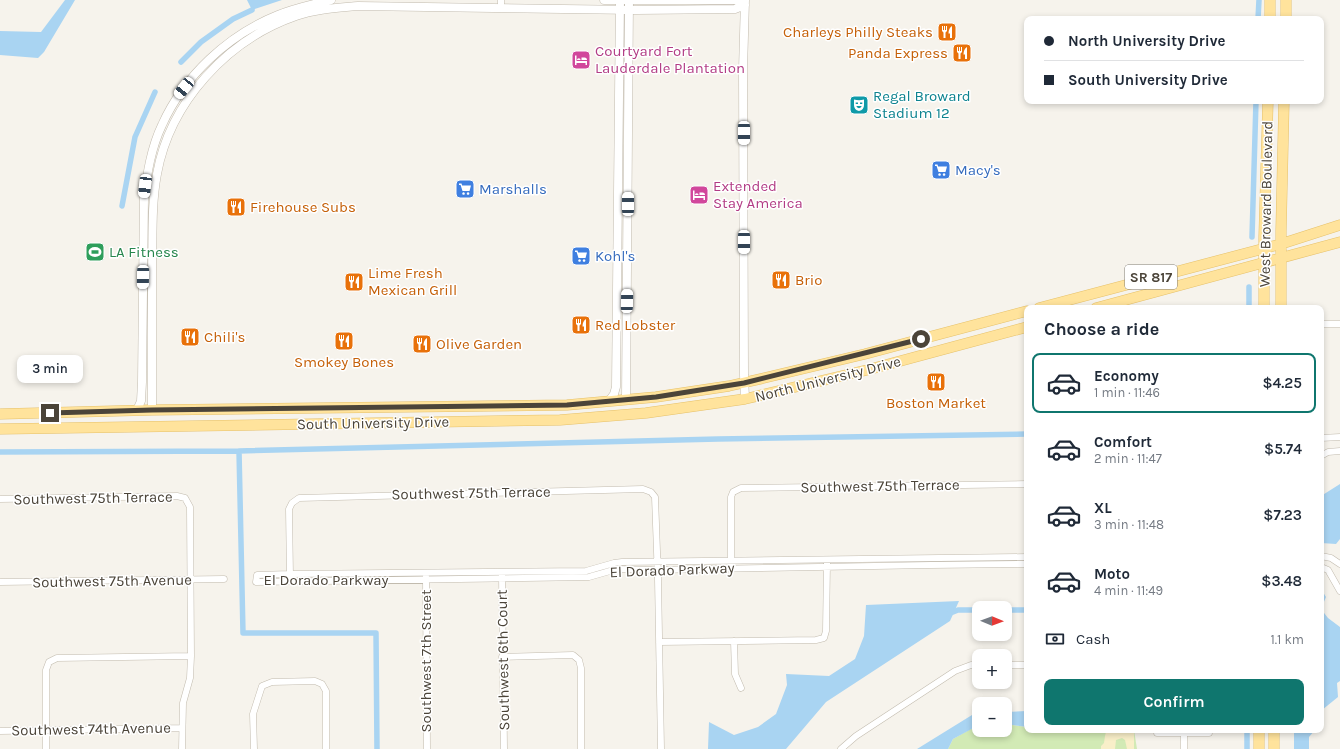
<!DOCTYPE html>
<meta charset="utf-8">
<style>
:root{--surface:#fff;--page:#f6f6f7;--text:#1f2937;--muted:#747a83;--line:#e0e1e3;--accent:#0f766e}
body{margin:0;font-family:Karla,sans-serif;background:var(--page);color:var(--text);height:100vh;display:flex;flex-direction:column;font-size:15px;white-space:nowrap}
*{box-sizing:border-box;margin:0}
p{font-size:13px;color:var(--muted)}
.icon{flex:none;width:22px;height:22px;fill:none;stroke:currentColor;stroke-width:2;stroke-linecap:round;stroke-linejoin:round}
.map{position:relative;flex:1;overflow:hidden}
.sheet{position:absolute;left:1024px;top:305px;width:300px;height:428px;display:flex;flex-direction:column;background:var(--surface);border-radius:8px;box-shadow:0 2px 6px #0003}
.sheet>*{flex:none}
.top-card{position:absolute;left:1024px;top:16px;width:300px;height:88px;border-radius:8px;box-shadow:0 2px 6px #0003;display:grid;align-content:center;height:88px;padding:0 20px;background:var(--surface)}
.needle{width:26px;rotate:91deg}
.controls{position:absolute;left:972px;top:601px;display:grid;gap:8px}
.controls a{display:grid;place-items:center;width:40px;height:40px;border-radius:8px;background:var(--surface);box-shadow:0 2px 6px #0003;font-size:20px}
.end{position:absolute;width:18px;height:18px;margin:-9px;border:5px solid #4b4439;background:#fff;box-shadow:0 0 0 2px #fff}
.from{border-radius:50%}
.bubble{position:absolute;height:28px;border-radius:8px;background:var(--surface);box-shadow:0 2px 6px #0003;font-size:13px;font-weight:600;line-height:28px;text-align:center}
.car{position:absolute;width:12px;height:24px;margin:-12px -6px;border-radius:5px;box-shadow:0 0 3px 1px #0007;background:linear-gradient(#fff 24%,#345 0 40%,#fff 0 76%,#345 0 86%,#fff 0)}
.top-card b{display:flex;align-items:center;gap:14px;height:38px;font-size:15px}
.top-card b+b{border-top:1px solid var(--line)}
.top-card i{width:10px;height:10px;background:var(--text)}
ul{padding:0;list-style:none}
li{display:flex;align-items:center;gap:12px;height:60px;margin:0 8px 6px;padding:0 12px;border:2px solid transparent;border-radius:8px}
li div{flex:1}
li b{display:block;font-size:15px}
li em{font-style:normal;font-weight:600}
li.current{border-color:var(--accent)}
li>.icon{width:36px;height:36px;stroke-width:1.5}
h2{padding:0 20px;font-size:18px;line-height:48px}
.pay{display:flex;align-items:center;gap:10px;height:44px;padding:0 20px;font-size:15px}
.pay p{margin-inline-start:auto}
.cta{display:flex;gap:8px;margin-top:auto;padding:8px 20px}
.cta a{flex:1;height:46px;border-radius:8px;background:var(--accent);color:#fff;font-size:16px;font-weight:600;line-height:46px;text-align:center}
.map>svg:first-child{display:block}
</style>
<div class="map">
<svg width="1340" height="749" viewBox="0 0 1340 749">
<rect width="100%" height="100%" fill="#f6f3ec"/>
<path fill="#d2eab5" d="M1005,724l22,3v3h107l3,19h-189l5,-10 23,-13 3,-1v5h26z"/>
<path fill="#f9efc9" d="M1118,730h14l2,1v18h-7l-2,-9 -3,-2 -6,2 -1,9h-14v-3l3,-3 1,-7 1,-4z"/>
<path fill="#a9d4f2" d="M65,0h10l-31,52 -6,6 -38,-3v-24l41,1z
M247,0h35l-30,10z
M1340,484v55l-4,5 -15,-1v-47z
M1321,589l5,8 -5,12 7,9 12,9v54l-3,2 1,14 -16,13 -1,8z
M959,601l-9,20 -124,81 -40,47h-78l1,-27 25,13 24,-8 18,-13 11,-29 -1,-11 43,2 26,-17 9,-23 2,-31z
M1027,711v16l-22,-3v-12z
M979,713v12l-26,14 -5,10h-31l55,-34z
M1294,730h21l-6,7v12h-15z"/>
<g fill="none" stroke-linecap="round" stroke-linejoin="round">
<path stroke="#a9d4f2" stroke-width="5.5" d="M1258,19l1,-19
M181,62l20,-20 32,-23 19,-9
M122,206l13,-69 20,-45
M1252,237l4,-136
M1249,287v21
M239,451l4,182h133l1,116
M0,452l239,-1 479,-12 309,-5
M1005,610h22
M948,614l10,-4h21
M1247,749v-19"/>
<defs>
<path id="minor" d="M501,7v-7
M1321,324h19
M1321,438l19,-1
M1321,456l7,-4 12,-1
M0,499l177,-3 8,2 5,9 1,149 -1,22 -7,25 -1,46
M1321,556l10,2 9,6
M1027,557l-405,5 -8,1 -28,8 -296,3 -33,1 -1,7 333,-5 28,-8 35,1 279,-5 96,-1
M731,564v-67l2,-5 8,-4 286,-4
M1321,567l7,3 12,21
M502,575l2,174
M290,577l-1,-68 3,-6 7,-5 344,-9 8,3 4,5 3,82 3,170
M426,577l1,172
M0,582l224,-3
M734,641l1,33 6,14
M659,642l157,-2 8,-2 2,-7 1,-68
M502,657l71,-2 6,5 2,8v81
M1005,665h22
M0,731l181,-3
M1157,733h52
M46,749v-79l3,-8 8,-4 134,-2
M254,749l-1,-35 9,-28 10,-4 43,-1 7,3 4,7v58
M841,749l15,-13 99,-65 16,-6h8
M1184,749v-16"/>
<path id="tertiary" d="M604,0h131l10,5
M745,0l-2,70 1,305 1,24
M626,399l3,-399
M609,401l5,-7 2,-7 4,-387
M137,410l4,-9 1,-19 2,-184c3,-24 7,-50 18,-73 22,-49 66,-90 116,-110 17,-7 35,-11 53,-15
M152,410c0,-47 0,-93 0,-139 1,-32 -1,-65 5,-97 13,-72 70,-134 139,-158 20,-7 41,-8 62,-10l278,4 99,-1 10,-4"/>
<path id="primary" d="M1270,19v-19
M1286,19v-19
M1039,308l242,-64 59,-19
M1096,308l244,-66
M1264,308v-71l4,-136
M1281,308v-77l3,-130
M0,414l152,-4 415,-5 89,-8 73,-11 35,-8 101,-24 162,-43
M0,429l560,-9 86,-7 99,-14 122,-29 160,-43
M1259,749v-19
M1274,749v-19"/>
</defs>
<use href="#minor" stroke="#c2bbae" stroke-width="7"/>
<use href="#tertiary" stroke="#c2bbae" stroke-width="9"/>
<use href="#primary" stroke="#e6c16a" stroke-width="11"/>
<use href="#minor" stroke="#fff" stroke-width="6"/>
<use href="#tertiary" stroke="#fff" stroke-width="8"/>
<use href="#primary" stroke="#ffe39c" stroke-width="10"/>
</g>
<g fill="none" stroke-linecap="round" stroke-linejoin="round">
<path stroke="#4b4439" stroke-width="5" d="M50,413l102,-3 415,-5 89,-8 88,-14 177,-44"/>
</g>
<defs>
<symbol id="restaurant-square" viewBox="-11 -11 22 22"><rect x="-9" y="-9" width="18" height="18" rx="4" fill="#e8710a" stroke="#fff"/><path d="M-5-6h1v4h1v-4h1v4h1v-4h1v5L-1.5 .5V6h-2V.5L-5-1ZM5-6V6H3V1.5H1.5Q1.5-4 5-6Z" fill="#fff"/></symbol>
<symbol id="hotel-square" viewBox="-11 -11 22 22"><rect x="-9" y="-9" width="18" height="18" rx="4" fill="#d1479c" stroke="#fff"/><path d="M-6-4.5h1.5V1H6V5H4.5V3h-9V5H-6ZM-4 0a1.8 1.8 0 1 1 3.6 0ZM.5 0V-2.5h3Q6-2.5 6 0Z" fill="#fff"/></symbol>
<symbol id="theatre-square" viewBox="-11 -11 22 22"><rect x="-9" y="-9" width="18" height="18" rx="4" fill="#0f9aa8" stroke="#fff"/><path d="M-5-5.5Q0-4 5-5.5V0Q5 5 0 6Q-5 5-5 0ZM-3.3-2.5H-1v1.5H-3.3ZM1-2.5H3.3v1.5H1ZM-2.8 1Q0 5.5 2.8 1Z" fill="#fff"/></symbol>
<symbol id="supermarket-square" viewBox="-11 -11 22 22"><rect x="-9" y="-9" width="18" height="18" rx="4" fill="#3f7fe0" stroke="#fff"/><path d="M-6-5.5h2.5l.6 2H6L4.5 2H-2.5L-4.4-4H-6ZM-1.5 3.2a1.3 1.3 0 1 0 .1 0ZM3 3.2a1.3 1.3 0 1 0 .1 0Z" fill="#fff"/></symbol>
<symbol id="stadium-square" viewBox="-11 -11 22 22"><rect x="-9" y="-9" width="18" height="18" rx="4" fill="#2e9e5b" stroke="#fff"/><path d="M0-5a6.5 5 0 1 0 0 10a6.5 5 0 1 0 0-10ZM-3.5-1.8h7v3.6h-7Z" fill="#fff"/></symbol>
</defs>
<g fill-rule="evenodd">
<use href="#restaurant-square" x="936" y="21" width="22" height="22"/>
<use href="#restaurant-square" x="951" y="42" width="22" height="22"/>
<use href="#hotel-square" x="570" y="49" width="22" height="22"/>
<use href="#theatre-square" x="848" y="94" width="22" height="22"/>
<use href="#supermarket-square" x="930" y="159" width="22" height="22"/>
<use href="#supermarket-square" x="454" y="178" width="22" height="22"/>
<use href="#hotel-square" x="688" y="184" width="22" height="22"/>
<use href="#restaurant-square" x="225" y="196" width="22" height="22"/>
<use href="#stadium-square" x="84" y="241" width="22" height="22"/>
<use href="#supermarket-square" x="570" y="245" width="22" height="22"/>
<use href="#restaurant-square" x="770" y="269" width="22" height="22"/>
<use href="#restaurant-square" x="343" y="271" width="22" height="22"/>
<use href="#restaurant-square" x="570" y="314" width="22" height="22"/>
<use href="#restaurant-square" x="179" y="326" width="22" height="22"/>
<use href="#restaurant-square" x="333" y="330" width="22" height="22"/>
<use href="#restaurant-square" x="411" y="333" width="22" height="22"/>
<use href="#restaurant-square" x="925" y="371" width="22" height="22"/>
</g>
<g text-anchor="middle" stroke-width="3" stroke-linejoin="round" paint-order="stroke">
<rect fill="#fff" stroke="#817c74" stroke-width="1" x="1125" y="265" width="52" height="24" rx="3"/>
<g font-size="14" font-weight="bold" fill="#4b4439">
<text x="1151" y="282">SR 817</text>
</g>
<g font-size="15" fill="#c56008" stroke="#fff" text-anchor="start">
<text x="933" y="37" text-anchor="end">Charleys Philly Steaks</text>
<text x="948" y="58" text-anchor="end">Panda Express</text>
<text x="250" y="212">Firehouse Subs</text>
<text x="368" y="278">Lime Fresh<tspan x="368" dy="17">Mexican Grill</tspan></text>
<text x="795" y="285">Brio</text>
<text x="595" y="330">Red Lobster</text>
<text x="204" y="342">Chili's</text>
<text x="436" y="349">Olive Garden</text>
<text x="344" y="367" text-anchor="middle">Smokey Bones</text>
<text x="936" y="408" text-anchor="middle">Boston Market</text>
</g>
<g font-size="15" fill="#b23c85" stroke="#fff" text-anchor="start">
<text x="595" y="56">Courtyard Fort<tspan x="595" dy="17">Lauderdale Plantation</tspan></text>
<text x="713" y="191">Extended<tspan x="713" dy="17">Stay America</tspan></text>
</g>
<g font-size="15" fill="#0d838f" stroke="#fff" text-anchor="start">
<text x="873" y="101">Regal Broward<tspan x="873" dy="17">Stadium 12</tspan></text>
</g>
<g font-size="15" fill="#366cbe" stroke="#fff" text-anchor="start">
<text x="955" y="175">Macy's</text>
<text x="479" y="194">Marshalls</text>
<text x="595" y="261">Kohl's</text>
</g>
<g font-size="15" fill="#4b4439" stroke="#fff">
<text transform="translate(1266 204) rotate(-89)" y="5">West Broward Boulevard</text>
<text transform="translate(828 379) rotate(-14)" y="5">North University Drive</text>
<text transform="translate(373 423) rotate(-1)" y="5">South University Drive</text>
<text transform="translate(880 486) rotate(-1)" y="5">Southwest 75th Terrace</text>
<text transform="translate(471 493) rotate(-1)" y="5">Southwest 75th Terrace</text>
<text transform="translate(93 498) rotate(-1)" y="5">Southwest 75th Terrace</text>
<text transform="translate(672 570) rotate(-2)" y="5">El Dorado Parkway</text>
<text x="326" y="585">El Dorado Parkway</text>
<text transform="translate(112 581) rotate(-1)" y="5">Southwest 75th Avenue</text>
<text transform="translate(503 660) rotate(-91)" y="5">Southwest 6th Court</text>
<text transform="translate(426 661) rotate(-90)" y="5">Southwest 7th Street</text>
<text transform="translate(91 729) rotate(-1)" y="5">Southwest 74th Avenue</text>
</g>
<g font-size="15" fill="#27864d" stroke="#fff" text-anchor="start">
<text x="109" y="257">LA Fitness</text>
</g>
</g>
</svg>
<div class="controls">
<a><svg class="needle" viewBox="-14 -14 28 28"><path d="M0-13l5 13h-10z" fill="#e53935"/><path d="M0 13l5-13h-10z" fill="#747a83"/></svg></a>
<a>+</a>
<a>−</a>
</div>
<i class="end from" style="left:921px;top:339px"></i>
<i class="end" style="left:50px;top:413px"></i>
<div class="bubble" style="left:17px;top:355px;width:66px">3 min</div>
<i class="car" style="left:184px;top:88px;rotate:219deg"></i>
<i class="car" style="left:744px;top:133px;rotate:180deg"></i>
<i class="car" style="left:145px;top:186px;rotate:187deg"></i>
<i class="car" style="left:628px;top:204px;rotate:0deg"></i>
<i class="car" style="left:744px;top:242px;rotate:180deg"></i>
<i class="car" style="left:143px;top:277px;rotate:181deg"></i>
<i class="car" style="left:627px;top:301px;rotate:1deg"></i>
<div class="top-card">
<b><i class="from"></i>North University Drive</b>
<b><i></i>South University Drive</b>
</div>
<section class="sheet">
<h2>Choose a ride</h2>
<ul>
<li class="current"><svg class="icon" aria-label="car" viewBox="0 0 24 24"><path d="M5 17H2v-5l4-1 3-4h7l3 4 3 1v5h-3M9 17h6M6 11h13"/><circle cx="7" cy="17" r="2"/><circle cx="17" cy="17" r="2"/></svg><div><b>Economy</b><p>1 min · 11:46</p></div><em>$4.25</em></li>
<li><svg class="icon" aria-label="car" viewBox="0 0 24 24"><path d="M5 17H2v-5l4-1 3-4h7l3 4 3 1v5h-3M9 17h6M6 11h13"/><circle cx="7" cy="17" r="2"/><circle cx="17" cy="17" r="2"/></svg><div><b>Comfort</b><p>2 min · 11:47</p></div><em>$5.74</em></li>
<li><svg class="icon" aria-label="car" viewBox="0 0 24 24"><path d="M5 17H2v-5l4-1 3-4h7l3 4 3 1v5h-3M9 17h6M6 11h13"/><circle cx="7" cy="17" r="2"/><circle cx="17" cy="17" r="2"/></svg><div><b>XL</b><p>3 min · 11:48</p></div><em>$7.23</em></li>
<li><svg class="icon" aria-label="car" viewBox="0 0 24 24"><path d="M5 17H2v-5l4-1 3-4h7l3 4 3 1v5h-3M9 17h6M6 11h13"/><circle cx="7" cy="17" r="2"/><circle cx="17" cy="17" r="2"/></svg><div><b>Moto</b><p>4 min · 11:49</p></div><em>$3.48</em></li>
</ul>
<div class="pay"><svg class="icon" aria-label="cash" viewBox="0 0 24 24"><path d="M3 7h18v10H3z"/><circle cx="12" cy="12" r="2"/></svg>Cash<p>1.1 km</p></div>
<div class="cta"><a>Confirm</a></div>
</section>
</div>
